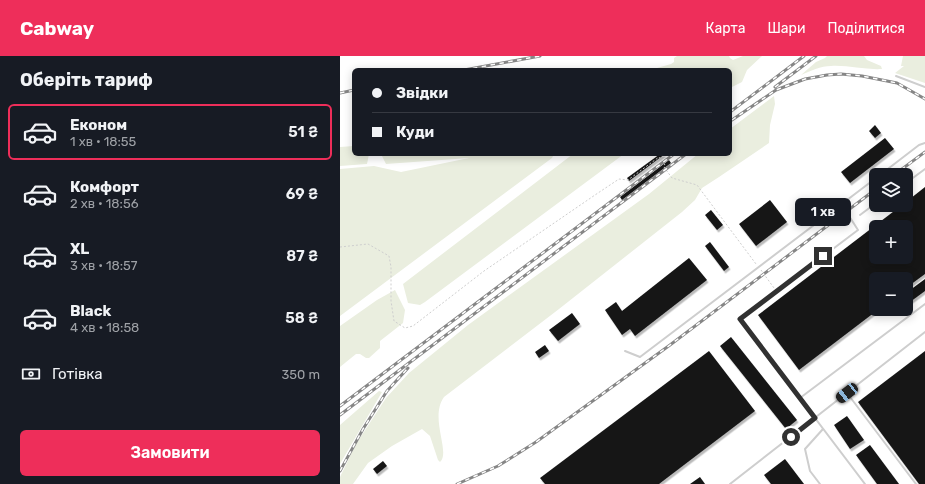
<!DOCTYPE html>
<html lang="uk">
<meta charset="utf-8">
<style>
:root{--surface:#171b24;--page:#20242c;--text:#f1f3f6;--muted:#9ea1a6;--line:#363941;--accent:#ee2e5a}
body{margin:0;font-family:Rubik,sans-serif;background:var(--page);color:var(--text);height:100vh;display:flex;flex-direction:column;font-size:15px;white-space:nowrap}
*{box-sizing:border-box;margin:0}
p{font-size:13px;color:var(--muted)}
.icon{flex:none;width:22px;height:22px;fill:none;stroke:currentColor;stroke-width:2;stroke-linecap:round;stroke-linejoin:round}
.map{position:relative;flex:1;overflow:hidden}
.drawer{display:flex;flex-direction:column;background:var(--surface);width:340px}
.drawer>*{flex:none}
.banner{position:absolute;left:12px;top:12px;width:380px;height:88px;border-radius:6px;box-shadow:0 2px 10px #0003;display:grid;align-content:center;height:88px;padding:0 20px;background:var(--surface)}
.controls{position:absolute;left:529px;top:112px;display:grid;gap:8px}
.controls a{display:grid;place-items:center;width:44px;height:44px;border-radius:6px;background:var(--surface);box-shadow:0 2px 10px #0003;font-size:20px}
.end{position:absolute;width:18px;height:18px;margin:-9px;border:5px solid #313131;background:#fff;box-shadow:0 0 0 2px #fff}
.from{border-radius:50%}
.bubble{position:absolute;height:28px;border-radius:6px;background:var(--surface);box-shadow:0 2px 10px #0003;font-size:13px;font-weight:600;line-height:28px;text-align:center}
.car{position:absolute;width:12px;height:24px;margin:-12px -6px;border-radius:5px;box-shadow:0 0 3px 1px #0007;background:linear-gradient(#222 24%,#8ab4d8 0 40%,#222 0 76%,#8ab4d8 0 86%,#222 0)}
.banner b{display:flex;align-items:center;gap:14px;height:38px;font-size:15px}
.banner b+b{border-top:1px solid var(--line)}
.banner i{width:10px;height:10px;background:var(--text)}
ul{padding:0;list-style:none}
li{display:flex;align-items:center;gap:12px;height:56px;margin:0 8px 6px;padding:0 12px;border:2px solid transparent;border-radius:6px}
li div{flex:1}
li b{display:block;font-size:15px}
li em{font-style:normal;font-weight:600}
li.active{border-color:var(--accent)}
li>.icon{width:36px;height:36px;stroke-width:1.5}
h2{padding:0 20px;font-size:18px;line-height:48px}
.pay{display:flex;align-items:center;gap:10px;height:44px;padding:0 20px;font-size:15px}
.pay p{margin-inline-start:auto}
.button{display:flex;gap:8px;margin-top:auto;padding:8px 20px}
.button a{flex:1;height:46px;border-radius:6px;background:var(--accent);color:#fff;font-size:16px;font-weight:600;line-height:46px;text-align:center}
header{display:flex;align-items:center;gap:24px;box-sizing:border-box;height:56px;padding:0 20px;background:var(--accent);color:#fff}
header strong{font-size:19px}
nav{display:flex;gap:22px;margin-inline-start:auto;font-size:14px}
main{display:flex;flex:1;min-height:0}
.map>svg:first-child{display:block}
</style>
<header>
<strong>Cabway</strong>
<nav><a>Карта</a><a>Шари</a><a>Поділитися</a></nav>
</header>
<main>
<section class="drawer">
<h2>Оберіть тариф</h2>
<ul>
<li class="active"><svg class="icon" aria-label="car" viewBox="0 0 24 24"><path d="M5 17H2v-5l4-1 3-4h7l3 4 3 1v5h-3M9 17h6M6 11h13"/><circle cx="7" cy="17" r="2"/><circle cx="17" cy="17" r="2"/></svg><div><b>Економ</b><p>1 хв · 18:55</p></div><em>51 ₴</em></li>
<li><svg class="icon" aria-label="car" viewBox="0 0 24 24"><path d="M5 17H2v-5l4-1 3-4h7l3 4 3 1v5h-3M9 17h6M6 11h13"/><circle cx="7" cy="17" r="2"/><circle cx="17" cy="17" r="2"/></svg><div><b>Комфорт</b><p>2 хв · 18:56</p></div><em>69 ₴</em></li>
<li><svg class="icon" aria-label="car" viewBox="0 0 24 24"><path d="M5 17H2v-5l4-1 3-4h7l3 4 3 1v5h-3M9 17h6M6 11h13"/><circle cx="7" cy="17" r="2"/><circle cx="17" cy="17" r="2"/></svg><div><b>XL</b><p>3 хв · 18:57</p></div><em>87 ₴</em></li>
<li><svg class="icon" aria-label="car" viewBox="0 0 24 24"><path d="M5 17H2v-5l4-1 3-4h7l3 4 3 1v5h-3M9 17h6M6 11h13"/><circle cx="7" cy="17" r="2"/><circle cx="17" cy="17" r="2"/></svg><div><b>Black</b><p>4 хв · 18:58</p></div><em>58 ₴</em></li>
</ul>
<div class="pay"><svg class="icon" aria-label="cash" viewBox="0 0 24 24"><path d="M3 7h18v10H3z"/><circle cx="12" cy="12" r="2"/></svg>Готівка<p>350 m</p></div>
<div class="button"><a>Замовити</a></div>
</section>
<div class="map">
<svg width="585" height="428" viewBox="0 0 585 428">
<defs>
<filter id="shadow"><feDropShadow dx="1.5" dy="2.5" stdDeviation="0" flood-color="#0004"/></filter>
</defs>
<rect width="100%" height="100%" fill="#fff"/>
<path fill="#eaeedf" d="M337,0h52l1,2 3,2 10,-4h19l-15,14 -5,12 -12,6v-18h-80l21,-6 3,-2v-4z
M487,0h37l3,4 14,6 1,3c-17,1 -34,-4 -51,-3 -10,0 -21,5 -30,9l15,-13 9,-4z
M563,0h22v27l-30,-10 9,-7h-3z
M434,40l1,8 -5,21 -1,18 -50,34 -17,11 -7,12 -13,12 -123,97 -115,88c-15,21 7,55 -4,65l-2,-2 -8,-24 -8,-7 -30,17 -24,17 -15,21h-13v-7l16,-33 30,-46 23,-25 59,-48 181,-131 49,-40h32v-25z
M14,90v8h15l-2,10 -27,2v-19z
M41,98h102l-5,2 10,-2h66l-2,4 -212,158v-147l34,-3 27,6 68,-14 -83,6z
M233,98h51l-199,148 -5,3 -12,-2 -5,-19z
M55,234l10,20 -2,13 -23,18v7l-11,10h-3l-6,-4h-4l-16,13v-41l37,-26z
M39,335l3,1 -42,72v-39z"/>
<path fill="#181818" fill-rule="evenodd" filter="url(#shadow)" d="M535,69l6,8 -6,5 -6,-7z
M545,82l9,11 -44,34 -9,-11z
M320,98h5l-36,27 -2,-3z
M329,104l2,3 -49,37 -2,-3z
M585,131v87l-19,14v-9h-30v30h3l-80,61 -41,-55 144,-110h4v-3zM536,171h30v30h-30z
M430,144l17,22 -31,24 -17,-22z
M371,154l12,15 -6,5 -12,-15z
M370,186l19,25 -5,4 -19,-25z
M349,202l18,22 -72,56 -5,-7 -8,6 -17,-25 11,-8 6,9z
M585,223v12l-15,11 -4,-4v-5z
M232,257l8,11 -22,17 -9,-11z
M391,281l66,83 -11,9 -66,-83z
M205,289l4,6 -10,7 -4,-6z
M369,295l46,60 -96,73h-114l-5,-6z
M585,295v133h-6l-61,-82z
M507,360l17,24 -14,9 -16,-24z
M530,389l29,39h-22l-21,-29z
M445,403l19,25h-33l-7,-9z
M43,405l4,5 -10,8 -4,-5z
M360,421l5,7h-15z"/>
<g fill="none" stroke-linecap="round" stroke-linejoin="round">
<path stroke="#cecece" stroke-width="1" stroke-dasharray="2 2" stroke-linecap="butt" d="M0,191l28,-3 21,12 2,11v34l3,20 11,7 8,-2 71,-55 111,-76 24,-16 9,1 31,-23 6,8 -1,2 8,11 25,7 59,79
M421,214l13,18"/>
<path stroke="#cecece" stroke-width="2" d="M556,20l29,11
M540,119l39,-30 6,-2
M566,127l19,-14
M502,149l16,25 -118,89 125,165
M520,159l16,-12
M285,295l15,6 236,-179
M507,337l69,91
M460,342l125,-94
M390,428l195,-152
M480,428l-10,-13 -5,-22 18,-20"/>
<defs>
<path id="rail" d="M124,14l76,-14
M435,31l41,-31
M0,37l14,-3
M390,56l74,-56
M392,64l44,-30 29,-11 22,-4 14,-1 21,2 35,7 28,16
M554,119l31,-23
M0,350l334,-252
M0,359l346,-261
M0,415l23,-42 24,-38 21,-23
M117,428l41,-18 38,-24 134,-97 206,-156"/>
</defs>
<use href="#rail" stroke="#868686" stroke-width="3"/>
<use href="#rail" stroke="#fff" stroke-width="1.5" stroke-dasharray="4.5" stroke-linecap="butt"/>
</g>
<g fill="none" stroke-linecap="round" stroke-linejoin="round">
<path stroke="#313131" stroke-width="5" d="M451,381l24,-19 -75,-99 83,-63"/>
</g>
</svg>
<div class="controls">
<a><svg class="icon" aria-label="layers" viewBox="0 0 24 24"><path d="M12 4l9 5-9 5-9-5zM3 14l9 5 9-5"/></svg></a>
<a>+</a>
<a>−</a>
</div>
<i class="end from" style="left:451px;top:381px"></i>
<i class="end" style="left:483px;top:200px"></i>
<div class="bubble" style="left:455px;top:142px;width:56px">1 хв</div>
<i class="car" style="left:507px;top:337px;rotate:232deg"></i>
<div class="banner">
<b><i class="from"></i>Звідки</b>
<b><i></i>Куди</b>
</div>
</div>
</main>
